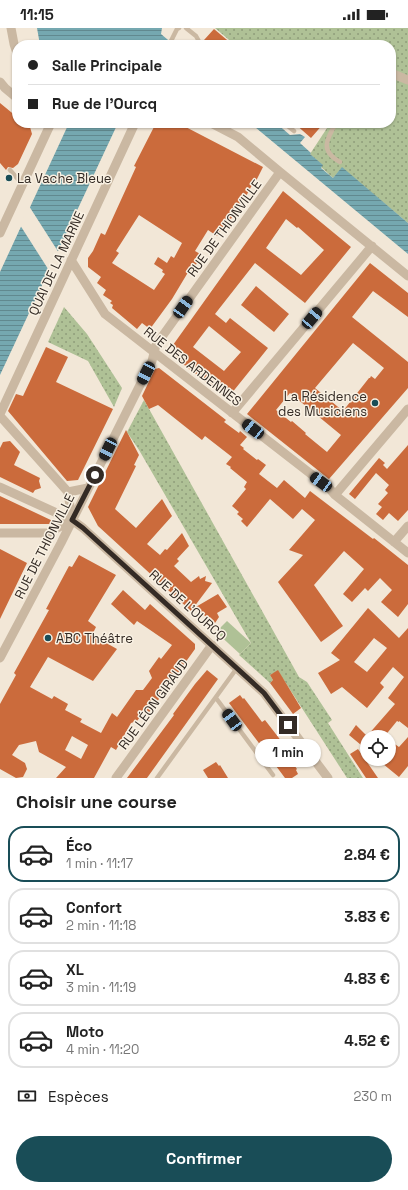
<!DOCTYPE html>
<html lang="fr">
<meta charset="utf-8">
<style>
:root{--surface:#fff;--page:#f2f2f2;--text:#222;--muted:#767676;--line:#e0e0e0;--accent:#194d57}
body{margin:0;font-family:"Space Grotesk",sans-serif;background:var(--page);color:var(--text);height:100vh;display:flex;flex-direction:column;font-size:15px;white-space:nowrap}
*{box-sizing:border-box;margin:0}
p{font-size:13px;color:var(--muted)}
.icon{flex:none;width:22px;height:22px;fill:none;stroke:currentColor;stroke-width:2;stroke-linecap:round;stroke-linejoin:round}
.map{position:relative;height:750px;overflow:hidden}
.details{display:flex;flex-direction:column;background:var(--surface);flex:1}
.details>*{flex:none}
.hud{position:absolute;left:12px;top:12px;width:384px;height:88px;border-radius:16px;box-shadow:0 1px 3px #0004;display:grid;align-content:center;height:88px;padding:0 16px;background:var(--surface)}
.tools{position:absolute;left:360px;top:702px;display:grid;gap:8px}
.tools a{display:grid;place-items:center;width:36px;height:36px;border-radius:50%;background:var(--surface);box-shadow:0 1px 3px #0004;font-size:20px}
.end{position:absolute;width:18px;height:18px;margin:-9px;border:5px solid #342b25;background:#fff;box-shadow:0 0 0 2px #fff}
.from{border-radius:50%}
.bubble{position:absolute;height:28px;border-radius:14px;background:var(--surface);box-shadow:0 1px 3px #0004;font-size:13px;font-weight:800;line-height:28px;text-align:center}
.car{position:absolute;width:12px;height:24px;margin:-12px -6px;border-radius:5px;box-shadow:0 0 3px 1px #0007;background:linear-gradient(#222 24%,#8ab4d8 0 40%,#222 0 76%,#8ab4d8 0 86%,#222 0)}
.hud b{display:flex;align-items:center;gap:14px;height:38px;font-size:15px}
.hud b+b{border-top:1px solid var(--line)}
.hud i{width:10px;height:10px;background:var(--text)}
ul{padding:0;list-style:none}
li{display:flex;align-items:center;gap:12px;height:56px;margin:0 8px 6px;padding:0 8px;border:2px solid var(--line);border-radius:16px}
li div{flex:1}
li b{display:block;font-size:15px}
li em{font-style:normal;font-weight:800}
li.active{border-color:var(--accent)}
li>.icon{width:36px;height:36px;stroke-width:1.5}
h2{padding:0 16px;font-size:18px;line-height:48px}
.pay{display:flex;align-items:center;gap:10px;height:44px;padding:0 16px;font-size:15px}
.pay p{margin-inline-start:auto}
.button{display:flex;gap:8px;margin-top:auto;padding:8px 16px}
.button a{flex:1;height:46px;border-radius:24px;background:var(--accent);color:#fff;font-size:16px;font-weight:800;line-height:46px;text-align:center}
.status{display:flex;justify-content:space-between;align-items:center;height:28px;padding:0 20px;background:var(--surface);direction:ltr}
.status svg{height:11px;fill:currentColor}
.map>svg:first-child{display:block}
</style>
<div class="status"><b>11:15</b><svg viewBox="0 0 49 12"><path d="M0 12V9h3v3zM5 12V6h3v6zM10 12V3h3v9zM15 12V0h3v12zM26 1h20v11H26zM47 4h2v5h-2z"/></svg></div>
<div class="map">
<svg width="408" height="750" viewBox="0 0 408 750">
<defs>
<pattern id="park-dots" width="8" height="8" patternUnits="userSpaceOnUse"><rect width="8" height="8" fill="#afc196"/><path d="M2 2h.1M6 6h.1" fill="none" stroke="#8f9d7a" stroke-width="1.8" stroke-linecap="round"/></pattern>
<pattern id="water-rules" width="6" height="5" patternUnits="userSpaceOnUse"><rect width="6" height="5" fill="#75a8b0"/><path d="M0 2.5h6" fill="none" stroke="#61898f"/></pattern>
</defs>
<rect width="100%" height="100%" fill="#f2e7d7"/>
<path fill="#afc196" d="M227,593l24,22 -11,11 -24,-22z"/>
<path fill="url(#park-dots)" d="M215,0h193v195l-66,-55 -9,10 -12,-11 1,-2 -12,-11 19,-29 -1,-2h63v-78h-156z
M64,279l23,27 35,54 -8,19 -26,-46 -40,-19z
M144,372l155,277 8,5 25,38 -4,3 35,55h-16l-69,-107 -8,4 3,5 -3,3 -31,-28 12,-12 -112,-193 -12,-18z"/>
<path fill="url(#water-rules)" d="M37,0h125l-1,6 13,11h-134z
M69,95h49l-118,252v-103z
M250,95h26l14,12 10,-1 5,3 -5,6 11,10 -1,1 13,11 -2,3 12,10 9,-11 66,56v31z"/>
<path fill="#f2e7d7" d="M29,178l30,47 -9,19 -30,-47z"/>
<path fill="#cb6b3c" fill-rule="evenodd" d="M214,1l19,16h-23l-6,-5z
M0,75l17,14v6h7l6,4 2,7 -14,30 -5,4 -5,-1 -2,3 -6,-7z
M156,95l9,3 1,-3h12l85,44 -9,18h-2l-9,17 -15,21 -2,-1 -9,14 -9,-6 -13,21 7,4 -10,16 -2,-2 -18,30 -22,30 -8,-6 -5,6 -25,-21 1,-3 -3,-2 2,-2 -9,-6 3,-5 -9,-7 4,-6 -13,-10v-9l5,-7 8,-18 4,2 31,-68 -2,-1zM139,187l43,28 -8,15 -3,-2 -4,7 -9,-6 -4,7 9,6 -1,2 3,2 -11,16 -42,-27 7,-10 -3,-2z
M294,95h30l-13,15z
M283,163l68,56 -46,56 -50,-40 -40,51 11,9 4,-5 38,30 -41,51 -54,-43v-11zM286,191l11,9 1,-1 26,23 -23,25 -35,-27zM209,298l32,26 -17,19 -31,-24z
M370,235l38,30v24l-35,-26 -21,26 56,45v26l-79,91 -82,-65zM353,315l31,25 -9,11 -4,-3 -1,2h-1l-26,33 -28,-23zM290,365l51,42 -14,17 -22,-18 1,-1 -14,-12 -1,1 -15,-12z
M256,258l33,28 -15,18 -33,-27z
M46,319l22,10 -12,25 57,27 -35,71 -11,1 -59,-70 8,-17 7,2z
M159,340l67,52 -2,2 15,11 1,-2 7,6 -7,8 4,3 -1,1 14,11 1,-1 8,6 -7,9 18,14 7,-8 21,18 5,-7 63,48 1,-1 34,27v39l-10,13 -17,-15 11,-12 -12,-12 -12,13 -3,-3 -13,14 -9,-8 21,-25 -20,-18 -30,34 29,41 -22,16 -43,-60 25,-27 -14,-5 26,-30 -13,-11 -9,10 -23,-20 -23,28 -6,-6 2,-2 -6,-5 2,-2 -7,-6 14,-17 -2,-2 3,-5 -17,-14 1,-1 -5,-3 6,-7 -27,-21 -3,4 -44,-35 -9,4 -7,-13 13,-27z
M126,402l13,25 -5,10 2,1 -21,43 21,19 26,-29 10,17 -25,28 13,11 5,-6 2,1 15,-17 7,13 -12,13 2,2 -5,5 17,16 8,-6 1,3 6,-3 -1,5 7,2 -21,28 -93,-85 -10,-19z
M10,413l10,11 -6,13 26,13 -1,3 2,7 -6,2 -2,3 -33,-16v-29l3,-6z
M408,417v65l-10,11 -9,-8 -6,7 -7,-6 6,-7 -4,-3 10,-11 -3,-3 4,-5 -13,-12 -21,26 -6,-5 30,-36 6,5 -2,2 4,4z
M0,468l36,17 19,9 -2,2h-53z
M0,521l27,14 -27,56z
M79,527l37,20 -28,46 8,6 -4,8 25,14 -24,32 -45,-24 -18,30 22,12 2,-3 14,8 -3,6 17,9 -2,3 21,11 11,-20 5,4 19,-27h7l9,-12 -3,-7 10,-14 2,2 11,-14 -35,-24 -3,4 -23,-21 12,-14 22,20 5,-6 45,40v5l-28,39 -4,2 -5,6 1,3 -15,20 -4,-2 -3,4 -6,2 -15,27 -5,-3 -17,31h-38l10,-11 -27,-15 -3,-11 -17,4 -7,10 13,8 2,6 -4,8 -7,1 -16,-9v-65l16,-29 -2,-2 35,-63 -3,-1 23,-43 3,1zM72,708l16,9 -7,14 -16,-9z
M218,566l9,13 -10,6 2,4 -4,6 -21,-15z
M368,580l31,30 9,-10v100l-9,-7v1l-2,-1 -13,16h-17v13l-18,-15 7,-10 11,11 28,-32 -7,-6 16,-21 -11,-10 -13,16 4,4 -17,21 -25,-21 -11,7 -13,-21 22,-13 -9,-7zM374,610l13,10 -20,24 -13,-10z
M207,642l11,9 -71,99h-20l47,-63 -1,-1 22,-30z
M278,642l23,38 -8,6 -23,-31 3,-3 -3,-5z
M240,667l3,4 1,-1 18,24 3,-2 17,22 -3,2 18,25 -1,1 2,4 -6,4h-7l-56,-75z
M408,709v29l-9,11 -22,-18h12v-19l10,7z
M358,721l20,29h-12l-16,-24z
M216,734l3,4 1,-1 8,13h-20l-5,-8z"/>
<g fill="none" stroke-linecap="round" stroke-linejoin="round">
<path stroke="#cab8a2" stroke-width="4.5" d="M186,0l10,8 5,9
M169,17l8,-16 2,-1
M284,95l10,8
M336,95c-10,17 -16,28 4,39
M10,142l13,15
M216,670l57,77
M157,750l80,-110"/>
<path stroke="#cab8a2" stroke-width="9" d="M11,0l3,16 3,9
M391,45l17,7
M0,54l5,6 12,10
M211,95l27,14 42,35 128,104
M0,205l51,-110
M71,232l34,54 224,174 6,7 73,58
M232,385l140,-167
M0,386l135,-291
M0,388l68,76 4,28
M0,459l72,33 11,8 181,165 64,85
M68,464l20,-4
M335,467l73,-86
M0,505h48l24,-13
M394,514l14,-16
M0,630l61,-115 91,-182 4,-16 124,-173
M116,750l96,-133"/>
</g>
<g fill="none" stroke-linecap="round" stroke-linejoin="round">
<path stroke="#342b25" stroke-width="5" d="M95,447l-23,45 11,8 181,165 24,32"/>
</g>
<g fill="#194d57" stroke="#f9f1e3" stroke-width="1.5">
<circle cx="9" cy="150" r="4"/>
<circle cx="375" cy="375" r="4"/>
<circle cx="48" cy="610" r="4"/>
</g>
<g text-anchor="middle" stroke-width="3" stroke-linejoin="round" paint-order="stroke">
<g font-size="13" fill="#342b25" stroke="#f9f1e3" text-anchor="start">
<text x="17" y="155">La Vache Bleue</text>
<text x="367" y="373" text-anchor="end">La Résidence<tspan x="367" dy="15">des Musiciens</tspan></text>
<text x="56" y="615">ABC Théâtre</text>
</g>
<g font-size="13" fill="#342b25" stroke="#f9f1e3">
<text transform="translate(224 200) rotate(-54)" y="5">RUE DE THIONVILLE</text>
<text transform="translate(56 235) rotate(-65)" y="5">QUAI DE LA MARNE</text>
<text transform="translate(193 338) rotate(38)" y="5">RUE DES ARDENNES</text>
<text transform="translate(44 518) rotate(-63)" y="5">RUE DE THIONVILLE</text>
<text transform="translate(188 577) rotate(42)" y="5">RUE DE L'OURCQ</text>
<text transform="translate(153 676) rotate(-54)" y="5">RUE LÉON GIRAUD</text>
</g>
</g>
</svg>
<div class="tools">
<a><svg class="icon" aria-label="locate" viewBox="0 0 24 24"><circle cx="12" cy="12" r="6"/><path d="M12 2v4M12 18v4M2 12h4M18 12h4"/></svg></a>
</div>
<i class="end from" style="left:95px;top:447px"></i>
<i class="end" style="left:288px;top:697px"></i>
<div class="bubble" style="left:255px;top:711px;width:66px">1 min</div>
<i class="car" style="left:183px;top:279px;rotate:35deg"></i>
<i class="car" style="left:312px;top:290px;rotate:40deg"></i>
<i class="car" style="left:146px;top:345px;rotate:207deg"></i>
<i class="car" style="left:253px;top:401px;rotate:308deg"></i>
<i class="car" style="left:108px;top:421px;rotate:206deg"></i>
<i class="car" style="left:321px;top:454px;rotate:306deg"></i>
<i class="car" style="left:232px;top:692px;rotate:324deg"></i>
<div class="hud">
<b><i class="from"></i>Salle Principale</b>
<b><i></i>Rue de l'Ourcq</b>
</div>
</div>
<section class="details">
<h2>Choisir une course</h2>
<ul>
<li class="active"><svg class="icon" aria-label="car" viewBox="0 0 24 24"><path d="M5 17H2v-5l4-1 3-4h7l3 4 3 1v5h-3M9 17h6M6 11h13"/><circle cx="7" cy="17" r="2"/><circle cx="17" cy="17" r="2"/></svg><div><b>Éco</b><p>1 min · 11:17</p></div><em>2.84 €</em></li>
<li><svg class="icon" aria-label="car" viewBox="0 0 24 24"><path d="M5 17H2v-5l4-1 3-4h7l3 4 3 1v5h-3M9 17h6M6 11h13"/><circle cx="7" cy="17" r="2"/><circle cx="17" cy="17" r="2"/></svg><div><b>Confort</b><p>2 min · 11:18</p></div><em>3.83 €</em></li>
<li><svg class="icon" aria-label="car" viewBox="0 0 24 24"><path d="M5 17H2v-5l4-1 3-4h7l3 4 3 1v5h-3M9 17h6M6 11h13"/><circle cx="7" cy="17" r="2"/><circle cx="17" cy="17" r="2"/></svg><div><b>XL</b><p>3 min · 11:19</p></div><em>4.83 €</em></li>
<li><svg class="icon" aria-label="car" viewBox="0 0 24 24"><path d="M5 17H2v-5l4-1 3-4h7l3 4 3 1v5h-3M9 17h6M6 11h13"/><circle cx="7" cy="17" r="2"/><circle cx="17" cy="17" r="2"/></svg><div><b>Moto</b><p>4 min · 11:20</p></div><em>4.52 €</em></li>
</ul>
<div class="pay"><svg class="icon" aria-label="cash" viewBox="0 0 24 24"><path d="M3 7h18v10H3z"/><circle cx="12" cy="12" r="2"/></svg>Espèces<p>230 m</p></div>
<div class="button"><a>Confirmer</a></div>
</section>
